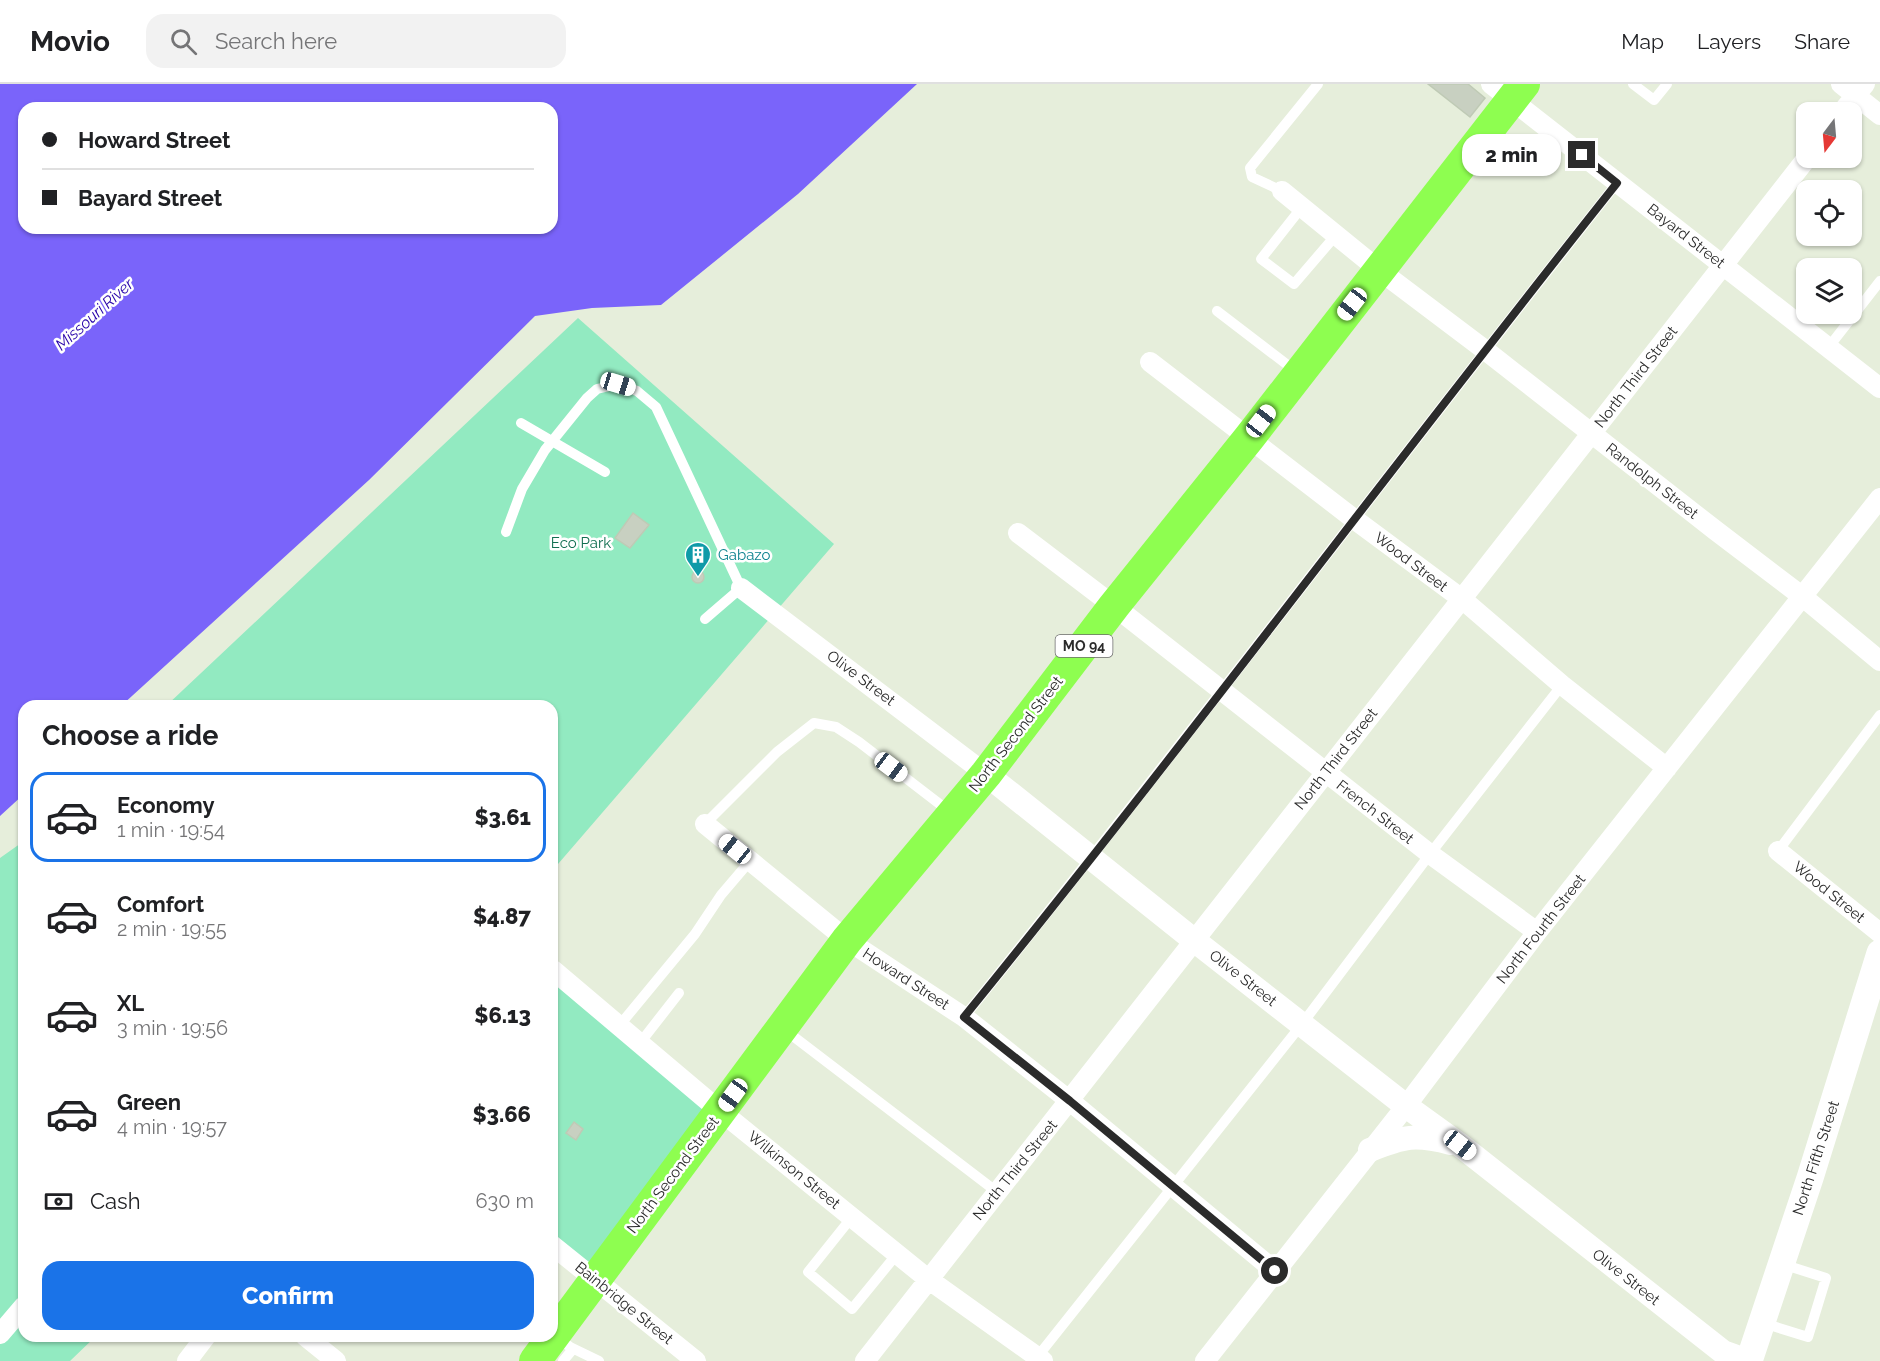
<!DOCTYPE html>
<meta charset="utf-8">
<style>
:root{--surface:#fff;--page:#f2f2f2;--text:#202124;--muted:#757577;--line:#e0e0e0;--accent:#1a73e8}
body{margin:0;font-family:Raleway,sans-serif;background:var(--page);color:var(--text);height:100vh;display:flex;flex-direction:column;font-size:22px;white-space:nowrap}
*{box-sizing:border-box;margin:0}
p{font-size:20px;color:var(--muted)}
.icon{flex:none;width:33px;height:33px;fill:none;stroke:currentColor;stroke-width:2;stroke-linecap:round;stroke-linejoin:round}
.map{position:relative;flex:1;overflow:hidden}
.drawer{position:absolute;left:18px;top:616px;width:540px;height:642px;display:flex;flex-direction:column;background:var(--surface);border-radius:18px;box-shadow:0 2px 4px #0004}
.drawer>*{flex:none}
.top-card{position:absolute;left:18px;top:18px;width:540px;height:132px;border-radius:18px;box-shadow:0 2px 4px #0004;display:grid;align-content:center;height:132px;padding:0 24px;background:var(--surface)}
.needle{width:39px;rotate:196deg}
.fabs{position:absolute;left:1796px;top:18px;display:grid;gap:12px}
.fabs a{display:grid;place-items:center;width:66px;height:66px;border-radius:12px;background:var(--surface);box-shadow:0 2px 4px #0004;font-size:30px}
.end{position:absolute;width:27px;height:27px;margin:-14px;border:8px solid #2b2b2b;background:#fff;box-shadow:0 0 0 3px #fff}
.from{border-radius:50%}
.bubble{position:absolute;height:42px;border-radius:18px;background:var(--surface);box-shadow:0 2px 4px #0004;font-size:20px;font-weight:800;line-height:42px;text-align:center}
.car{position:absolute;width:18px;height:36px;margin:-18px -9px;border-radius:8px;box-shadow:0 0 4px 2px #0007;background:linear-gradient(#fff 24%,#345 0 40%,#fff 0 76%,#345 0 86%,#fff 0)}
.top-card b{display:flex;align-items:center;gap:21px;height:57px;font-size:22px}
.top-card b+b{border-top:2px solid var(--line)}
.top-card i{width:15px;height:15px;background:var(--text)}
ul{padding:0;list-style:none}
li{display:flex;align-items:center;gap:18px;height:90px;margin:0 12px 9px;padding:0 12px;border:3px solid transparent;border-radius:18px}
li div{flex:1}
li b{display:block;font-size:22px}
li em{font-style:normal;font-weight:800}
li.active{border-color:var(--accent)}
li>.icon{width:54px;height:54px;stroke-width:1.5}
h2{padding:0 24px;font-size:27px;line-height:72px}
.pay{display:flex;align-items:center;gap:15px;height:66px;padding:0 24px;font-size:22px}
.pay p{margin-inline-start:auto}
.action{display:flex;gap:12px;margin-top:auto;padding:12px 24px}
.action a{flex:1;height:69px;border-radius:18px;background:var(--accent);color:#fff;font-size:24px;font-weight:800;line-height:69px;text-align:center}
header{display:flex;align-items:center;gap:36px;box-sizing:border-box;height:84px;padding:0 30px;background:var(--surface);border-bottom:2px solid var(--line)}
header strong{font-size:28px}
nav{display:flex;gap:33px;margin-inline-start:auto;font-size:21px}
.search{width:420px;height:54px;background:var(--page);display:flex;align-items:center;gap:15px;box-sizing:border-box;padding:0 21px;border-radius:18px;color:var(--muted);font-size:22px}
.map>svg:first-child{display:block}
</style>
<header>
<strong>Movio</strong>
<div class="search"><svg class="icon" aria-label="search" viewBox="0 0 24 24"><circle cx="10" cy="10" r="6"/><path d="M15 15l6 6"/></svg>Search here</div>
<nav><a>Map</a><a>Layers</a><a>Share</a></nav>
</header>
<div class="map">
<svg width="1880" height="1277" viewBox="0 0 1880 1277">
<rect width="100%" height="100%" fill="#e6eedb"/>
<path fill="#92eac1" d="M578,234l256,226 -282,327v-165h-386z
M24,757v495l71,1 -25,24h-70v-503z
M552,897l160,131 -119,155 -41,-31z"/>
<path fill="#7a64fa" fill-rule="evenodd" d="M0,0h917l-119,110 -137,111 -69,3 -57,8 -166,164 -248,226h-97v88l-24,22zM24,24h528v120h-528z"/>
<path fill="#c8d0c1" stroke="#bfcab5" stroke-width="1.5" d="M1428,0h40l17,14 -15,19z
M633,429l16,12 -19,23 -15,-10z
M692 493a6 6 0 1 1 12 0a6 6 0 1 1-12 0Z
M574,1038l9,7 -7,11 -10,-7z"/>
<g fill="none" stroke-linecap="round" stroke-linejoin="round">
<path stroke="#fff" stroke-width="10" d="M1633,0l21,16 13,-16
M1282,107l-30,-14 -2,-9 68,-84
M1302,123l-41,52 33,25 42,-49
M1217,227l81,62
M1828,264l52,-67
M521,339l84,49
M506,448l16,-43 23,-39 42,-52 10,-9 21,-5 19,7 19,16 85,181 -36,31
M705,740l72,-72 37,-29 22,4 23,15 91,70
M1778,767l102,-136
M964,933c222,-275 434,-558 653,-834
M619,942l76,-92 26,-39 29,-34
M785,946l212,162
M640,959l39,-50
M852,1133l-44,55 44,37 45,-55
M1763,1239l45,14 18,-59 -44,-14
M556,1252l14,11 29,14
M563,1277l10,-12
M1034,1277l268,-337 128,-170 132,-169"/>
<path stroke="#fff" stroke-width="20" d="M1491,0l389,304
M1841,0l39,31
M1842,28l23,-28
M1282,107l97,79 106,80 230,180 88,67 77,64
M1150,278l204,157 108,80 100,86 105,83
M1018,449l96,73 316,248 107,78
M741,504l245,186
M705,740l142,116 117,77 106,84 205,170
M1778,767l102,82
M553,886l155,131 220,178 115,82
M552,1161l144,116
M0,1250l24,-28
M305,1252l31,25
M187,1277l19,-25
M865,1277l942,-1203
M1205,1277l201,-255 131,-174 343,-434"/>
<path stroke="#fff" stroke-width="24" d="M986,690l209,167 211,165 54,39 263,207 25,9
M1370,1066c35,-14 45,-16 81,-7"/>
<path stroke="#fff" stroke-width="27" d="M1749,1277l61,-183 70,-225"/>
<path stroke="#8efe50" stroke-width="32" d="M535,1277l312,-421 139,-166 128,-168 135,-168 275,-354"/>
</g>
<g fill="none" stroke-linecap="round" stroke-linejoin="round">
<path stroke="#2b2b2b" stroke-width="8" d="M1275,1187l-205,-170 -106,-84c223,-274 433,-558 653,-834l-35,-28"/>
</g>
<defs>
<symbol id="building-pin" viewBox="-11 -11 22 30"><path d="M0 17L-7.5 6A9.5 9.5 0 1 1 7.5 6Z" fill="#0f9aa8" stroke="#fff"/><path d="M-4-6H4V6H1V3H-1V6H-4ZM-2.5-4.3h1.7v1.8h-1.7ZM.8-4.3h1.7v1.8H.8ZM-2.5-1h1.7V.8h-1.7ZM.8-1h1.7V.8H.8Z" fill="#fff"/></symbol>
</defs>
<g fill-rule="evenodd">
<use href="#building-pin" x="683" y="456" width="30" height="40"/>
</g>
<g text-anchor="middle" stroke-width="5" stroke-linejoin="round" paint-order="stroke">
<rect fill="#fff" stroke="#6b6b6b" stroke-width="1.5" x="1055.5" y="551" width="57" height="22" rx="4.5"/>
<g font-size="14" font-weight="bold" fill="#2b2b2b">
<text x="1084" y="567">MO 94</text>
</g>
<g font-size="15" fill="#2b2b2b" stroke="#fff">
<text transform="translate(1686 152) rotate(38)" y="5">Bayard Street</text>
<text transform="translate(1636 293) rotate(-52)" y="5">North Third Street</text>
<text transform="translate(1652 397) rotate(38)" y="5">Randolph Street</text>
<text transform="translate(1411 478) rotate(37)" y="5">Wood Street</text>
<text transform="translate(861 594) rotate(37)" y="5">Olive Street</text>
<text transform="translate(1016 650) rotate(-52)" y="5">North Second Street</text>
<text transform="translate(1336 675) rotate(-52)" y="5">North Third Street</text>
<text transform="translate(1375 728) rotate(38)" y="5">French Street</text>
<text transform="translate(1829 808) rotate(39)" y="5">Wood Street</text>
<text transform="translate(1541 845) rotate(-52)" y="5">North Fourth Street</text>
<text transform="translate(1243 894) rotate(38)" y="5">Olive Street</text>
<text transform="translate(906 895) rotate(33)" y="5">Howard Street</text>
<text transform="translate(1816 1074) rotate(-72)" y="5">North Fifth Street</text>
<text transform="translate(794 1086) rotate(39)" y="5">Wilkinson Street</text>
<text transform="translate(1015 1086) rotate(-51)" y="5">North Third Street</text>
<text transform="translate(673 1091) rotate(-53)" y="5">North Second Street</text>
<text transform="translate(1626 1193) rotate(38)" y="5">Olive Street</text>
<text transform="translate(624 1219) rotate(39)" y="5">Bainbridge Street</text>
</g>
<g font-size="15" fill="#136f51" stroke="#fff">
<text x="581" y="464">Eco Park</text>
</g>
<g font-size="15" fill="#0d838f" stroke="#fff" text-anchor="start">
<text x="718" y="476">Gabazo</text>
</g>
<g font-size="16" font-style="italic" fill="#2601a9" stroke="#fff">
<text transform="translate(94 230) rotate(-42)" y="6">Missouri River</text>
</g>
</g>
</svg>
<div class="fabs">
<a><svg class="needle" viewBox="-14 -14 28 28"><path d="M0-13l5 13h-10z" fill="#e53935"/><path d="M0 13l5-13h-10z" fill="#757577"/></svg></a>
<a><svg class="icon" aria-label="locate" viewBox="0 0 24 24"><circle cx="12" cy="12" r="6"/><path d="M12 2v4M12 18v4M2 12h4M18 12h4"/></svg></a>
<a><svg class="icon" aria-label="layers" viewBox="0 0 24 24"><path d="M12 4l9 5-9 5-9-5zM3 14l9 5 9-5"/></svg></a>
</div>
<i class="end from" style="left:1275px;top:1187px"></i>
<i class="end" style="left:1582px;top:71px"></i>
<div class="bubble" style="left:1462px;top:50px;width:99px">2 min</div>
<i class="car" style="left:1352px;top:220px;rotate:218deg"></i>
<i class="car" style="left:618px;top:300px;rotate:107deg"></i>
<i class="car" style="left:1261px;top:337px;rotate:38deg"></i>
<i class="car" style="left:891px;top:683px;rotate:127deg"></i>
<i class="car" style="left:735px;top:765px;rotate:309deg"></i>
<i class="car" style="left:733px;top:1011px;rotate:216deg"></i>
<i class="car" style="left:1460px;top:1061px;rotate:128deg"></i>
<div class="top-card">
<b><i class="from"></i>Howard Street</b>
<b><i></i>Bayard Street</b>
</div>
<section class="drawer">
<h2>Choose a ride</h2>
<ul>
<li class="active"><svg class="icon" aria-label="car" viewBox="0 0 24 24"><path d="M5 17H2v-5l4-1 3-4h7l3 4 3 1v5h-3M9 17h6M6 11h13"/><circle cx="7" cy="17" r="2"/><circle cx="17" cy="17" r="2"/></svg><div><b>Economy</b><p>1 min · 19:54</p></div><em>$3.61</em></li>
<li><svg class="icon" aria-label="car" viewBox="0 0 24 24"><path d="M5 17H2v-5l4-1 3-4h7l3 4 3 1v5h-3M9 17h6M6 11h13"/><circle cx="7" cy="17" r="2"/><circle cx="17" cy="17" r="2"/></svg><div><b>Comfort</b><p>2 min · 19:55</p></div><em>$4.87</em></li>
<li><svg class="icon" aria-label="car" viewBox="0 0 24 24"><path d="M5 17H2v-5l4-1 3-4h7l3 4 3 1v5h-3M9 17h6M6 11h13"/><circle cx="7" cy="17" r="2"/><circle cx="17" cy="17" r="2"/></svg><div><b>XL</b><p>3 min · 19:56</p></div><em>$6.13</em></li>
<li><svg class="icon" aria-label="car" viewBox="0 0 24 24"><path d="M5 17H2v-5l4-1 3-4h7l3 4 3 1v5h-3M9 17h6M6 11h13"/><circle cx="7" cy="17" r="2"/><circle cx="17" cy="17" r="2"/></svg><div><b>Green</b><p>4 min · 19:57</p></div><em>$3.66</em></li>
</ul>
<div class="pay"><svg class="icon" aria-label="cash" viewBox="0 0 24 24"><path d="M3 7h18v10H3z"/><circle cx="12" cy="12" r="2"/></svg>Cash<p>630 m</p></div>
<div class="action"><a>Confirm</a></div>
</section>
</div>
